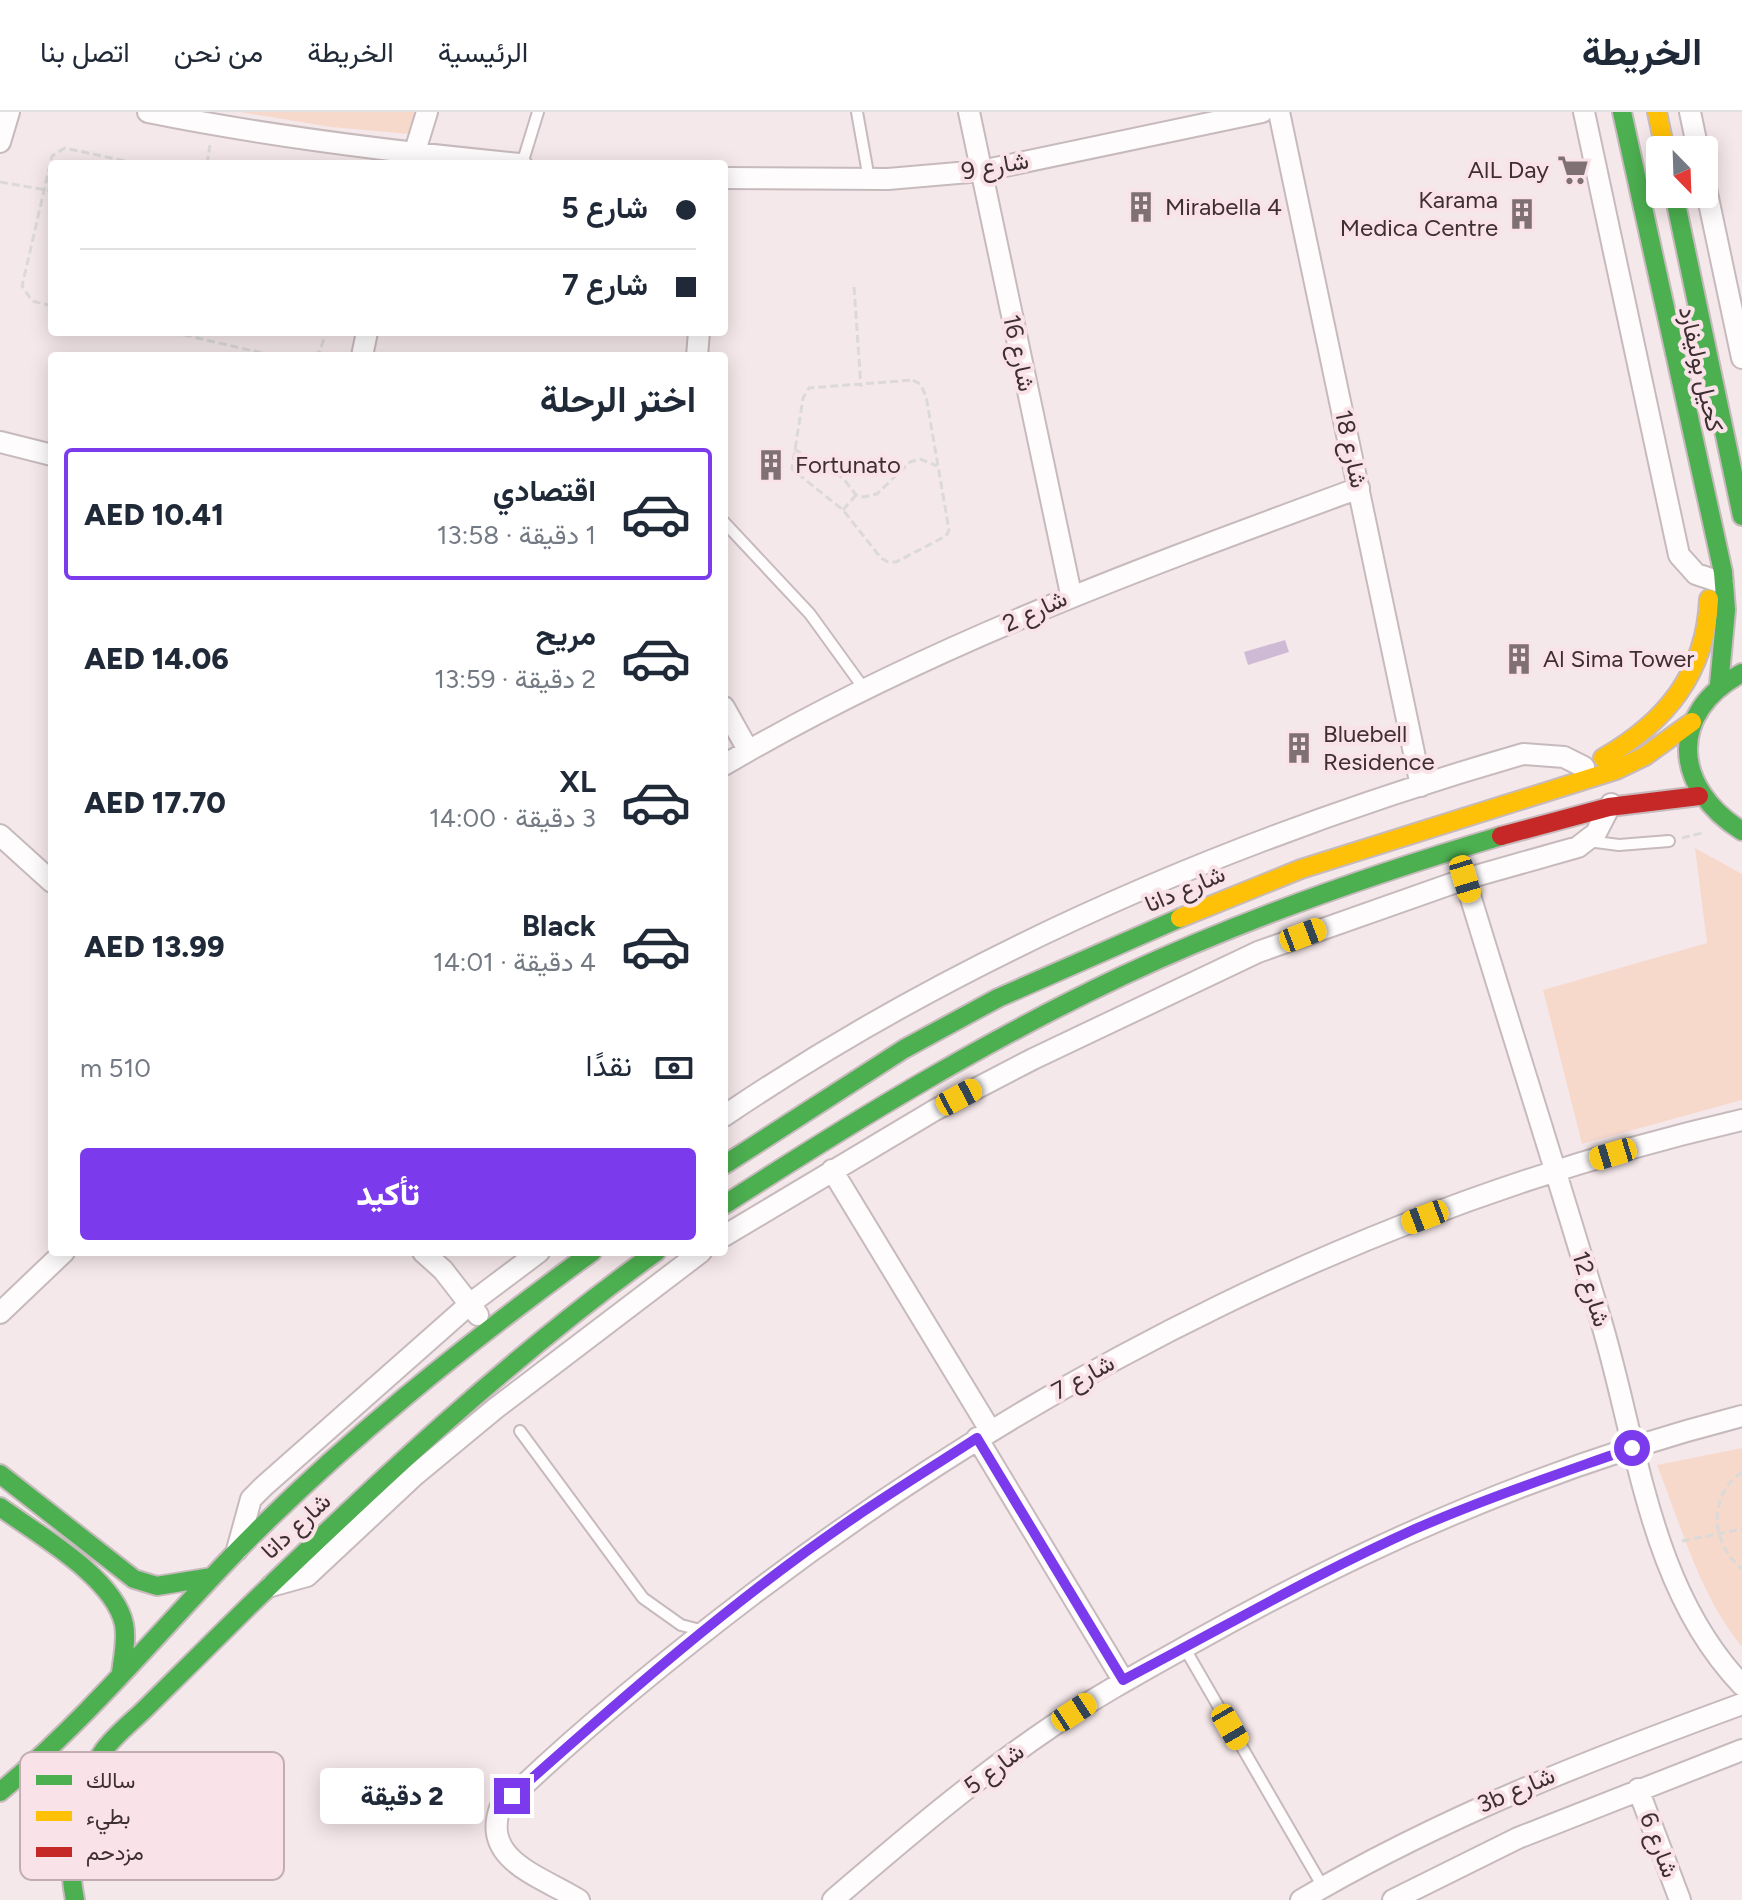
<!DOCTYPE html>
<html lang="ar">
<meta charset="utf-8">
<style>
:root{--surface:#fff;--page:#f2f2f3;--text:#1f2937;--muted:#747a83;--line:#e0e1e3;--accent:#7c3aed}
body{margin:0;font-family:Figtree,Vazirmatn,sans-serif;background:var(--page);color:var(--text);direction:rtl;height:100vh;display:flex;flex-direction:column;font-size:30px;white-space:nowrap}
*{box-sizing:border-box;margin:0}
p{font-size:26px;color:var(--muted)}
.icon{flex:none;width:44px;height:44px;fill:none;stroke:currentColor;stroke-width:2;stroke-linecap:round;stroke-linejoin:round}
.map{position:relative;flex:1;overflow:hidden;direction:ltr}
.drawer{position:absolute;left:48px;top:240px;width:680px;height:904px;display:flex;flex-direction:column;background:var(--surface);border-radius:8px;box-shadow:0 4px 20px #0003;direction:rtl}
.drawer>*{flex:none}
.guide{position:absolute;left:48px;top:48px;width:680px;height:176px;border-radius:8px;box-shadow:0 4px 20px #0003;direction:rtl;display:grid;align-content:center;height:176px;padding:0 32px;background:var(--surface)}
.needle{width:52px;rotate:157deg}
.fabs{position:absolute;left:1646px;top:24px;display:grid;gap:16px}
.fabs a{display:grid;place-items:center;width:72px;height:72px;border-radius:8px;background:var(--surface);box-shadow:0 4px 20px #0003;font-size:40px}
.end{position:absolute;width:36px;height:36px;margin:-18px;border:10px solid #7c3aed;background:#fff;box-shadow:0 0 0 4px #fff}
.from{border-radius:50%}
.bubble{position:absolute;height:56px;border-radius:8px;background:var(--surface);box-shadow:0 4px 20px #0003;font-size:26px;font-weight:800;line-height:56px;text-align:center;direction:rtl}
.car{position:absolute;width:24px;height:48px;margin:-24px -12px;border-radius:10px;box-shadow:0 0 6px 2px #0007;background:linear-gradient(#f5c518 24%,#345 0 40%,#f5c518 0 76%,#345 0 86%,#f5c518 0)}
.guide b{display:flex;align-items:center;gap:28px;height:76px;font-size:30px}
.guide b+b{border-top:2px solid var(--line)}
.guide i{width:20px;height:20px;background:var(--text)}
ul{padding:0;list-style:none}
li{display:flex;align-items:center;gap:24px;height:132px;margin:0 16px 12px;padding:0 16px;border:4px solid transparent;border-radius:8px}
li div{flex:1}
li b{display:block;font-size:30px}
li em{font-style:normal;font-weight:800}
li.selected{border-color:var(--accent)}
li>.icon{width:72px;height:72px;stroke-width:1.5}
h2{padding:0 32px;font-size:36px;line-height:96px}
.pay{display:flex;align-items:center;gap:20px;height:88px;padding:0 32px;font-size:30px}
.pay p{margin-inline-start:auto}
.button{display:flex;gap:16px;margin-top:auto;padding:16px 32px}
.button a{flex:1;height:92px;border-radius:8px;background:var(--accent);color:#fff;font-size:32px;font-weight:800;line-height:92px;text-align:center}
header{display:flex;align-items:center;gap:48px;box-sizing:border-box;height:112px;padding:0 40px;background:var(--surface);border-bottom:2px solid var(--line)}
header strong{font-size:38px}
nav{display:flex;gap:44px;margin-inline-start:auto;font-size:28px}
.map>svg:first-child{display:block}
</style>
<header>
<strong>الخريطة</strong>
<nav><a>الرئيسية</a><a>الخريطة</a><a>من نحن</a><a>اتصل بنا</a></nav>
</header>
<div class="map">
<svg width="1742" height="1788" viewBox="0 0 1742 1788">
<rect width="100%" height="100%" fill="#f5e8eb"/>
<path fill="#f7d9cc" d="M240,0h185l-4,23 -90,-8z
M1695,736l47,26v226l-160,44 -39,-154 164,-47z
M1742,1336v199c-43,-53 -60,-119 -85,-182z"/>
<path fill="#cfbad5" d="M1285,528l4,12 -41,13 -4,-13z"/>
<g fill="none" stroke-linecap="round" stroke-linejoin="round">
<defs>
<path id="lane" d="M857,0l12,67
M522,52l16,-52
M724,410l86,92 55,76
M1588,729l31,4 50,-4
M520,1319l123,167 38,27 23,6
M1184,1535l139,240"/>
<path id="street" d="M148,0c123,25 248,40 373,52
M969,0l102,482
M1279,0l142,674
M1584,0l95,443 17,19 27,9
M1690,0l8,38
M0,30l9,-30
M411,52l16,-52
M724,66l164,1 93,-8 281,-59
M1704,67l38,179
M362,244l5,-24
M697,244l2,-24
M0,330l52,13
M724,595l24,43
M724,653c200,-118 418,-197 635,-277
M0,723l52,47
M1465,767c45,148 92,294 136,442 37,123 48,267 141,364
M724,1004c242,-164 519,-281 799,-362l41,3 20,10
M832,1058l158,260
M724,1124l211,-126 98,-51 225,-107 207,-73 113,-32 18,-14 15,-29
M423,1140l20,18 35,45
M0,1201l64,-61
M977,1326l146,242
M237,1438l14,-51 13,-13 207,-183 68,-51
M271,1474l36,-10 108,-101 81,-67 205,-156
M1638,1677l42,111
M579,1788c-36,-23 -98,-39 -79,-92 79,-77 165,-147 253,-214 294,-223 628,-391 989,-474
M833,1788c70,-60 141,-121 218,-173 47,-32 95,-58 145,-86 172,-97 354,-176 546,-225
M1301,1788c141,-83 288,-140 441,-196
M1393,1788l125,-62 224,-88"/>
<path id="fast" d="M1622,0l101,460 3,38 -7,75
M1674,82l68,322
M1742,561c-75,40 -69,115 0,158
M724,1053l180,-116 94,-51 182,-80
M724,1093c128,-83 259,-163 398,-229 122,-57 250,-102 379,-140
M0,1362l134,105 23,7 55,-9
M0,1395c37,27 114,70 124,117 3,16 -1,33 -3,49
M0,1680c86,-72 157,-158 234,-238 109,-112 232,-210 358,-302
M75,1788c-10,-51 -2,-107 29,-150 12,-16 29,-29 43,-43 33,-33 66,-65 99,-98 130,-126 263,-251 410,-357"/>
<path id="slow" d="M1657,0l8,38
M1603,646c63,-36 103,-85 106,-159
M1180,806l121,-49 315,-99 29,-14 47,-34"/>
<path id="jam" d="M1501,724l108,-29 90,-11"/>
</defs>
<use href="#lane" stroke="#c7babd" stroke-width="14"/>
<use href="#street" stroke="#c7babd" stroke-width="24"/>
<use href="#fast" stroke="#c7babd" stroke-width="22"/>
<use href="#slow" stroke="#c7babd" stroke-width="22"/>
<use href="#jam" stroke="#c7babd" stroke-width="22"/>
<path stroke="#dcd9d9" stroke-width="3" stroke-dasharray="8 4" stroke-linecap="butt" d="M207,52l3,-19
M0,70l52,9
M854,175l7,100
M52,194l-20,-5 -10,-15 30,-130 13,-8 74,16
M172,220l103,24
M314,244l6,-5 6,-19
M913,268l7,4 6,12 23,134 -3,6 -50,26h-8l-7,-4 -38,-48 -51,-41 11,-71 6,-10z
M794,337l49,29 13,17 7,2 14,-3 33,-32 10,-3 17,7
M843,398l13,-15
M1682,726l20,-5
M1742,1360c-35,24 -31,72 0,97
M1682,1429l60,-12"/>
<use href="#lane" stroke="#fefcfc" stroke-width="10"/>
<use href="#street" stroke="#fefcfc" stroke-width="20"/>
<use href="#fast" stroke="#4caf50" stroke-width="18"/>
<use href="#slow" stroke="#ffc107" stroke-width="18"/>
<use href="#jam" stroke="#c62828" stroke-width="18"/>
</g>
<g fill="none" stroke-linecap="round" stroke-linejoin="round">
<path stroke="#7c3aed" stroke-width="10" d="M512,1684c110,-98 221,-196 343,-279 40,-27 82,-53 122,-79l146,242c98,-51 192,-106 292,-151 71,-31 144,-55 217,-81"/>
</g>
<defs>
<symbol id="supermarket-bare" viewBox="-9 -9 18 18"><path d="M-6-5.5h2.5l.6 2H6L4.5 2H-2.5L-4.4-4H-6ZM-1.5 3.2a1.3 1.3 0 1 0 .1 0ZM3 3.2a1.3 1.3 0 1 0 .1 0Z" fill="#7e7073" stroke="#fae3e8" stroke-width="2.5" paint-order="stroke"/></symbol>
<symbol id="building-bare" viewBox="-9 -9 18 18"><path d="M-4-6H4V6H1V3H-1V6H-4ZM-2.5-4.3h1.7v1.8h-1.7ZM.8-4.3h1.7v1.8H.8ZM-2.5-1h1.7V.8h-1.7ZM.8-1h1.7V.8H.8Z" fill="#7e7073" stroke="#fae3e8" stroke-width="2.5" paint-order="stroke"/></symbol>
</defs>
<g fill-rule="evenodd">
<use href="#supermarket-bare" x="1551" y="36" width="44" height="44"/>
<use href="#building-bare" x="1119" y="73" width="44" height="44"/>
<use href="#building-bare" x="1500" y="80" width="44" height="44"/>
<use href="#building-bare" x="749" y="331" width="44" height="44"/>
<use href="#building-bare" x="1497" y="525" width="44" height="44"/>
<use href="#building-bare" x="1277" y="614" width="44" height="44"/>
</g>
<g text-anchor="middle" stroke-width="8" stroke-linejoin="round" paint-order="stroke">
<g font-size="24" fill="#3e2f33" stroke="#fae3e8">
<text transform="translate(995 54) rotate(-10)" y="8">شارع 9</text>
<text transform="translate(1019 241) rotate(78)" y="8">شارع 16</text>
<text transform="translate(1701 257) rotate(77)" y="8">كحيل بوليفارد</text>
<text transform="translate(1351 337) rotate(78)" y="8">شارع 18</text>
<text transform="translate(1035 499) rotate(-25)" y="8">شارع 2</text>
<text transform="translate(1185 777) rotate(-23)" y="8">شارع دانا</text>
<text transform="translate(1591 1177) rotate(73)" y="8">شارع 12</text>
<text transform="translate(1083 1265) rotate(-29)" y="8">شارع 7</text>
<text transform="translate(296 1414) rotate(-43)" y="8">شارع دانا</text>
<text transform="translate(994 1657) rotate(-37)" y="8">شارع 5</text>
<text transform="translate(1516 1678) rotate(-23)" y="8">3b شارع</text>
<text transform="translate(1659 1733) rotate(69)" y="8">شارع 6</text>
</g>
<g font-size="24" fill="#3e2f33" stroke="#fae3e8" text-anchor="start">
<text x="1549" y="66" text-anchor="end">AlL Day</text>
<text x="1498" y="96" text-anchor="end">Karama<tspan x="1498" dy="28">Medica Centre</tspan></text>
<text x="1165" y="103">Mirabella 4</text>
<text x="795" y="361">Fortunato</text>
<text x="1543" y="555">Al Sima Tower</text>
<text x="1323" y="630">Bluebell<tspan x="1323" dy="28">Residence</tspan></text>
</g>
</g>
<rect x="20" y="1640" width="264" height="128" rx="12" fill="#fae3e8" stroke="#c2adb2" stroke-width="2"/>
<rect x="36" y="1663" width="36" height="10" fill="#4caf50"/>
<rect x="36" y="1699" width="36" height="10" fill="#ffc107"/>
<rect x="36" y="1735" width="36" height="10" fill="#c62828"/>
<g font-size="22" fill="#3e2f33">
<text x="86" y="1676">سالك</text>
<text x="86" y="1712">بطيء</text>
<text x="86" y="1748">مزدحم</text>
</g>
</svg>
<div class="fabs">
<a><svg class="needle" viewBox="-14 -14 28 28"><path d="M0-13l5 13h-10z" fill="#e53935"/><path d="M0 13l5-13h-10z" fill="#747a83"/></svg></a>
</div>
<i class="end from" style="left:1632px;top:1336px"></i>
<i class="end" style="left:512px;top:1684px"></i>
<div class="bubble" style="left:320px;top:1656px;width:164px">2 دقيقة</div>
<i class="car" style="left:1465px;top:767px;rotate:163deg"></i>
<i class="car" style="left:1303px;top:823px;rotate:69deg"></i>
<i class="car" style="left:959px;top:985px;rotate:62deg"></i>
<i class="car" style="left:1613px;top:1042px;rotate:253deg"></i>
<i class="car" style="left:1425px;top:1105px;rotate:249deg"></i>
<i class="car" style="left:1074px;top:1600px;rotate:57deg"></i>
<i class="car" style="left:1230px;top:1615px;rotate:150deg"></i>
<div class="guide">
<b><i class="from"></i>شارع 5</b>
<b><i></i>شارع 7</b>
</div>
<section class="drawer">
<h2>اختر الرحلة</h2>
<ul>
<li class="selected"><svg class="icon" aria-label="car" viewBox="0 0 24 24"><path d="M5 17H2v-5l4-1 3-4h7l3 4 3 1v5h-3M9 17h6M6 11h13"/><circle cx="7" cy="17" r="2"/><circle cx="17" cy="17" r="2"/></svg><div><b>اقتصادي</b><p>1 دقيقة · 13:58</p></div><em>AED 10.41</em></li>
<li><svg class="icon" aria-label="car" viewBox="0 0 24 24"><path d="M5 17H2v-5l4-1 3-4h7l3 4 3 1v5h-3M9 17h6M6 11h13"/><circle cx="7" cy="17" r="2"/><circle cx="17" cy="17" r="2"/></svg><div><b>مريح</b><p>2 دقيقة · 13:59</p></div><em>AED 14.06</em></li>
<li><svg class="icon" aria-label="car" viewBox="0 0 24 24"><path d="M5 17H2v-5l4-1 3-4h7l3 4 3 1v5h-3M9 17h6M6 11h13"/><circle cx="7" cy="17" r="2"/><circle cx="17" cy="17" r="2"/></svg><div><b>XL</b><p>3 دقيقة · 14:00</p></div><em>AED 17.70</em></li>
<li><svg class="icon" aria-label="car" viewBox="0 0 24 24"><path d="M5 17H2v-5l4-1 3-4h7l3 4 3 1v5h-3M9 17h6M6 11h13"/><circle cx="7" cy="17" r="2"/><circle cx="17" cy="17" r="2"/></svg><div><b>Black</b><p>4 دقيقة · 14:01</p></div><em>AED 13.99</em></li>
</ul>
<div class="pay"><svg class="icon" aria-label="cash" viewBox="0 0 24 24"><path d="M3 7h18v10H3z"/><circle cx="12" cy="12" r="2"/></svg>نقدًا<p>510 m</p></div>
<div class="button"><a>تأكيد</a></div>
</section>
</div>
